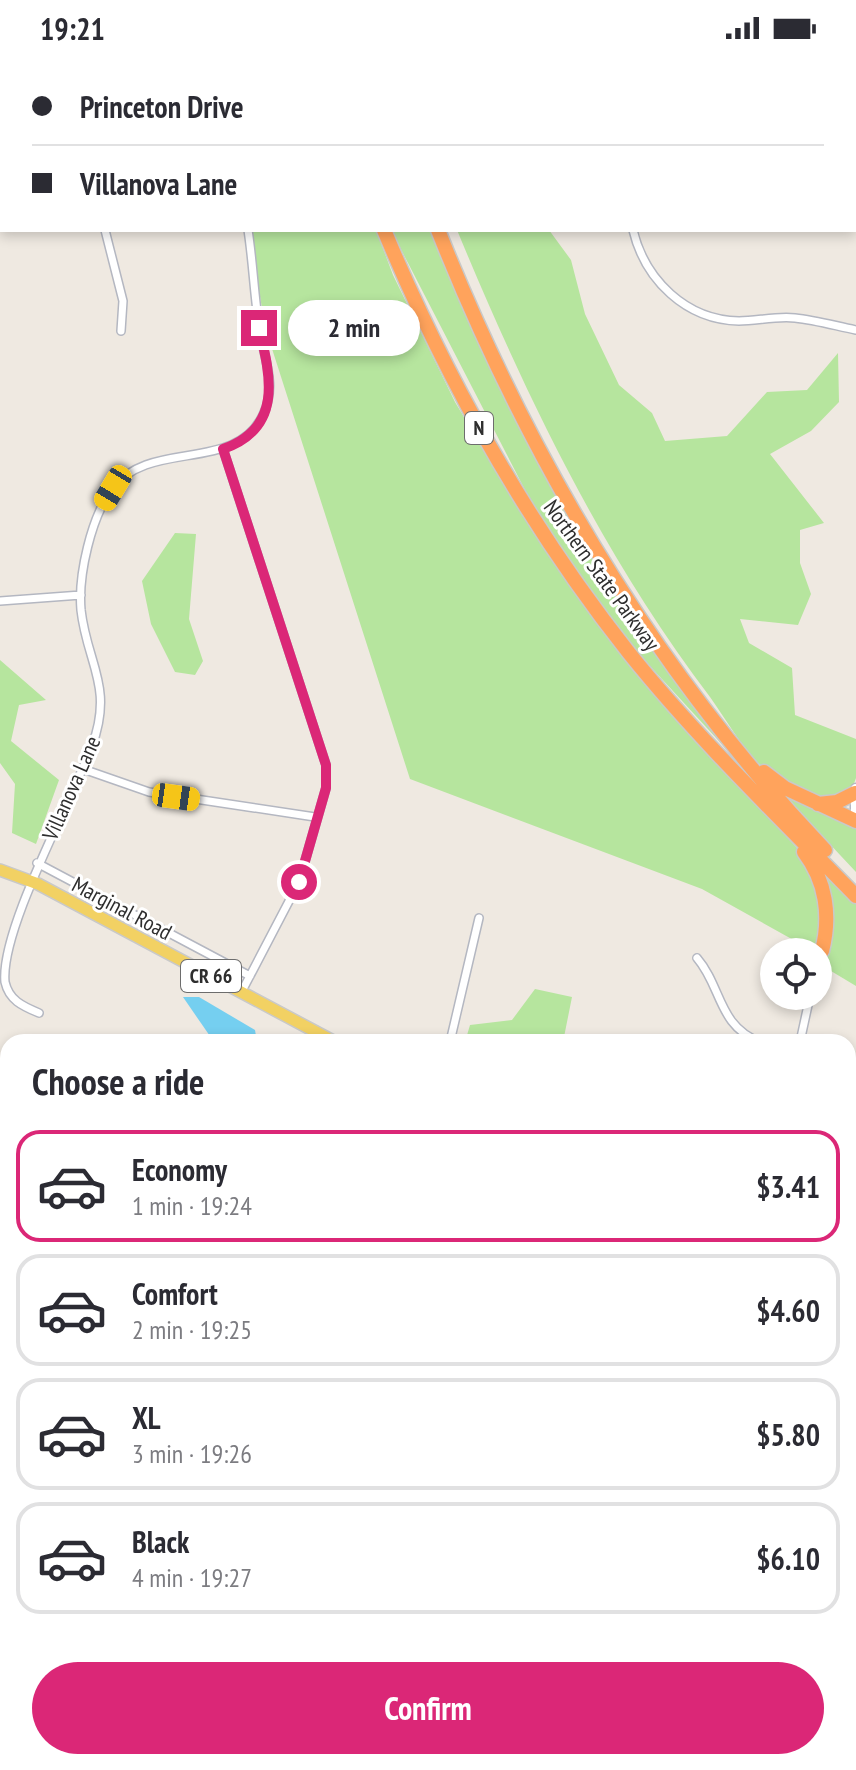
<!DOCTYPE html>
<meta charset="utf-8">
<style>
:root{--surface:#fff;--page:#f7f7f7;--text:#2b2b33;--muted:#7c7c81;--line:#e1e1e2;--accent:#db2777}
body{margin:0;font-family:"PT Sans Narrow",sans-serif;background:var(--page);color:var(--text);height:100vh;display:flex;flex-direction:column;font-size:30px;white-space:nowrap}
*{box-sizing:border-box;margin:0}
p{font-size:26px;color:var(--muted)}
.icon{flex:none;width:44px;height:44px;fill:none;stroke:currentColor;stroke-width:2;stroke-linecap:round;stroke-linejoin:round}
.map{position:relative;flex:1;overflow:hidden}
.panel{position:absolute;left:0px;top:978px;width:856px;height:736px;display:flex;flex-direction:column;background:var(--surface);border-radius:24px 24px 0 0;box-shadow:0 4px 12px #0003}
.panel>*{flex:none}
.top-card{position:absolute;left:0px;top:0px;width:856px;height:176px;box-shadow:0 4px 12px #0003;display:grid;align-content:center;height:176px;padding:0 32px;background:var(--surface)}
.controls{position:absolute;left:760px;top:882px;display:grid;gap:16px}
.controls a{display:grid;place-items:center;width:72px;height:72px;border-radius:50%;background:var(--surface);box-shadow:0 4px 12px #0003;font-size:40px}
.end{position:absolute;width:36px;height:36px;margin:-18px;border:10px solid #db2777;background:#fff;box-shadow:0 0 0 4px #fff}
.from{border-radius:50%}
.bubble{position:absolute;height:56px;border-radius:28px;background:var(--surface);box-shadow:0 4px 12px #0003;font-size:26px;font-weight:700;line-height:56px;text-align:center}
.car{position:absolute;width:24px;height:48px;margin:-24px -12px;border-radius:10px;box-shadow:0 0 6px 2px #0007;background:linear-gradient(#f5c518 24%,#345 0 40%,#f5c518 0 76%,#345 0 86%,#f5c518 0)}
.top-card b{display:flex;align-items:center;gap:28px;height:76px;font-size:30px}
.top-card b+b{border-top:2px solid var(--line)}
.top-card i{width:20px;height:20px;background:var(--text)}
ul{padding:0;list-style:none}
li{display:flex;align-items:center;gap:24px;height:112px;margin:0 16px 12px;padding:0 16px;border:4px solid var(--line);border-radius:24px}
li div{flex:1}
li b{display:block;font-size:30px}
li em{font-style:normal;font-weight:700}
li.current{border-color:var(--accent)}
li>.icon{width:72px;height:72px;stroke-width:1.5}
h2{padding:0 32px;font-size:36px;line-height:96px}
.cta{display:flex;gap:16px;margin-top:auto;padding:16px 32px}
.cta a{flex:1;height:92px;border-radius:48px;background:var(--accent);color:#fff;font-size:32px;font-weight:700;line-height:92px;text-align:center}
.status{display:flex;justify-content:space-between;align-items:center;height:56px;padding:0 40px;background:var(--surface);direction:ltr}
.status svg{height:22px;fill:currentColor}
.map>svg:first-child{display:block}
</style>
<div class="status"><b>19:21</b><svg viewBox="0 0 49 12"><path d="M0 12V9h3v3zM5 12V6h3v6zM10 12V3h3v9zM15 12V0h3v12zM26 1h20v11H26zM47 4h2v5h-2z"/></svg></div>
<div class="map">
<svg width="856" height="1714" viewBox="0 0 856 1714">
<rect width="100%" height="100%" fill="#efe9e1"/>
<path fill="#b6e59e" d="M248,174h128l17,45 62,127 79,132 125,165 151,163 12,58 -7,32 -113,-63 -292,-110 -144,-449z
M391,174h42l86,192 232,354 -124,-135 -87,-122z
M457,174h92l22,30 14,54 34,71 33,28 13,28 62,-5 40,-44 40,-2 31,-37 1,49 -28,29 -41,23 54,69 -24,7v33l11,31 -13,31 -58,-6 9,24 43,25 3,47 61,24v39l-4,11 -22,11c-23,-6 -45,-17 -65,-31 -21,-17 -39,-50 -55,-72 -108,-142 -185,-303 -253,-467z
M175,477l21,1 -7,85 14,42 -8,14 -20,-3 -24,-48 -9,-43z
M0,604l46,40 -27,5 -8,36 48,39 -23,64 -24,-11 3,-49 -15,-21z
M783,733l73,39v44l-76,-81z
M824,815l32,31v84l-30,-18 6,-59z
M535,933l37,8 -9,45h-98l5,-17 42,-5z
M8,1404v215l-8,3v-215z
M848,1463l8,7v221l-5,5 -3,-2z"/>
<path fill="#75cff0" d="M183,941h16l56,33 2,12h-43z"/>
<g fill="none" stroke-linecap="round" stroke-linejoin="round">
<defs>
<path id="street" d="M174,0l4,2
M619,0l1,2
M0,168l2,-2
M105,174l18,71 -2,30
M633,174c12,50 53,90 106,91 18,0 36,-5 56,-3 20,2 41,8 61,12
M223,393l103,316v23l-27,94 -58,111
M0,545l81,-6
M83,713l66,23 166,25
M37,807l213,113
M697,902c25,29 21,68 63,84
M818,908l4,-13
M39,957c-17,-7 -30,-13 -34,-31 -5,-52 67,-182 87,-236 22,-60 -5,-82 -11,-136 -3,-35 10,-92 31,-121 38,-51 123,-15 151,-74 15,-31 0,-58 -4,-89 -5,-32 -6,-64 -11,-96
M450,986l29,-124
M800,986l10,-46
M848,1439l8,8
M493,1714l1,-8"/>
<path id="secondary" d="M856,733v25
M0,1396l8,-3"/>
<path id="primary" d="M0,814l38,14 297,158
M848,1216l8,-2
M0,1223l8,11
M848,1229l8,-4
M235,1706l3,8
M629,1714l1,-8"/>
<path id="highway" d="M321,0v2
M375,0l1,2
M384,174c63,151 143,294 245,423 69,86 150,164 227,243
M438,174c91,229 216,441 387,620
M764,716l21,16 71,33
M818,748l19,-2 18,-9
M804,796c22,29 27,64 18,99"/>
</defs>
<use href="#street" stroke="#b4b7c1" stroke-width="10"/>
<use href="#secondary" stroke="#b4b7c1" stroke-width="13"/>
<use href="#primary" stroke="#c9c9c9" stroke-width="14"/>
<use href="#highway" stroke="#c9c9c9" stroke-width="17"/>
<use href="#street" stroke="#fff" stroke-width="7"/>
<use href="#secondary" stroke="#fff" stroke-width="10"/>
<use href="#primary" stroke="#f2d163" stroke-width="11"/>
<use href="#highway" stroke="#ffa35c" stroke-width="14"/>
</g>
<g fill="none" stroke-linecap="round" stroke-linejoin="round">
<path stroke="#db2777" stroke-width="10" d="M259,272c12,49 24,100 -36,121l103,316v23l-27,94"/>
</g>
<g text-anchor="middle" stroke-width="6" stroke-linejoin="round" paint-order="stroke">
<g fill="#fff" stroke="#6d6d6d" stroke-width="2">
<rect x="465" y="356" width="28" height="32" rx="6"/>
<rect x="181" y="904" width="60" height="32" rx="6"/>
</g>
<g font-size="20" font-weight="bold" fill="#2e2e2e">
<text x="479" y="379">N</text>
<text x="211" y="927">CR 66</text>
</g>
<g font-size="22" fill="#2e2e2e" stroke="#fff">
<text transform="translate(602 519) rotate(54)" y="8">Northern State Parkway</text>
<text transform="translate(71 732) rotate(-66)" y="8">Villanova Lane</text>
<text transform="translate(122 852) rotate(28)" y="8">Marginal Road</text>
</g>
</g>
</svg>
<div class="controls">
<a><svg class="icon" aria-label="locate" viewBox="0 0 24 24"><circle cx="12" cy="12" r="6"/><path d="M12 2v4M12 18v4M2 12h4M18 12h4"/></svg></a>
</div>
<i class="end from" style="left:299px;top:826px"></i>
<i class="end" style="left:259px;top:272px"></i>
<div class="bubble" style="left:288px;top:244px;width:132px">2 min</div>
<i class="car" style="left:113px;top:432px;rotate:211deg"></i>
<i class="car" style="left:176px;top:741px;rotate:98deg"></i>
<div class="top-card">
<b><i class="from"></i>Princeton Drive</b>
<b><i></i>Villanova Lane</b>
</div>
<section class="panel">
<h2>Choose a ride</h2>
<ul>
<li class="current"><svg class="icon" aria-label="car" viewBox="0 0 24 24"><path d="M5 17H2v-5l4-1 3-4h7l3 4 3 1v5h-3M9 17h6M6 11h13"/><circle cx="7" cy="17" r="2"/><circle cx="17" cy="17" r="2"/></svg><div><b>Economy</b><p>1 min · 19:24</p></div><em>$3.41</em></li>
<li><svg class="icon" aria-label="car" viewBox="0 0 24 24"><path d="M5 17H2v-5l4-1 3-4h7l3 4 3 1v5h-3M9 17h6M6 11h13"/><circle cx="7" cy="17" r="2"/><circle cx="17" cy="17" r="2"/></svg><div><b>Comfort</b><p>2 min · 19:25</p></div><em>$4.60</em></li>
<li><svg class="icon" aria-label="car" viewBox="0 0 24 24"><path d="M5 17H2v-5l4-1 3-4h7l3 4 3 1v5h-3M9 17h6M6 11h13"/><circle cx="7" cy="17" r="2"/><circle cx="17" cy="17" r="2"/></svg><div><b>XL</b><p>3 min · 19:26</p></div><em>$5.80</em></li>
<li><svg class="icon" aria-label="car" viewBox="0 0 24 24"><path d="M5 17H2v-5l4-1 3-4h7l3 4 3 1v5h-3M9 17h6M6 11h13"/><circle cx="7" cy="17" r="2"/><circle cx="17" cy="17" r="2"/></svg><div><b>Black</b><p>4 min · 19:27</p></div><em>$6.10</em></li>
</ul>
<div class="cta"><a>Confirm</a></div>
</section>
</div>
